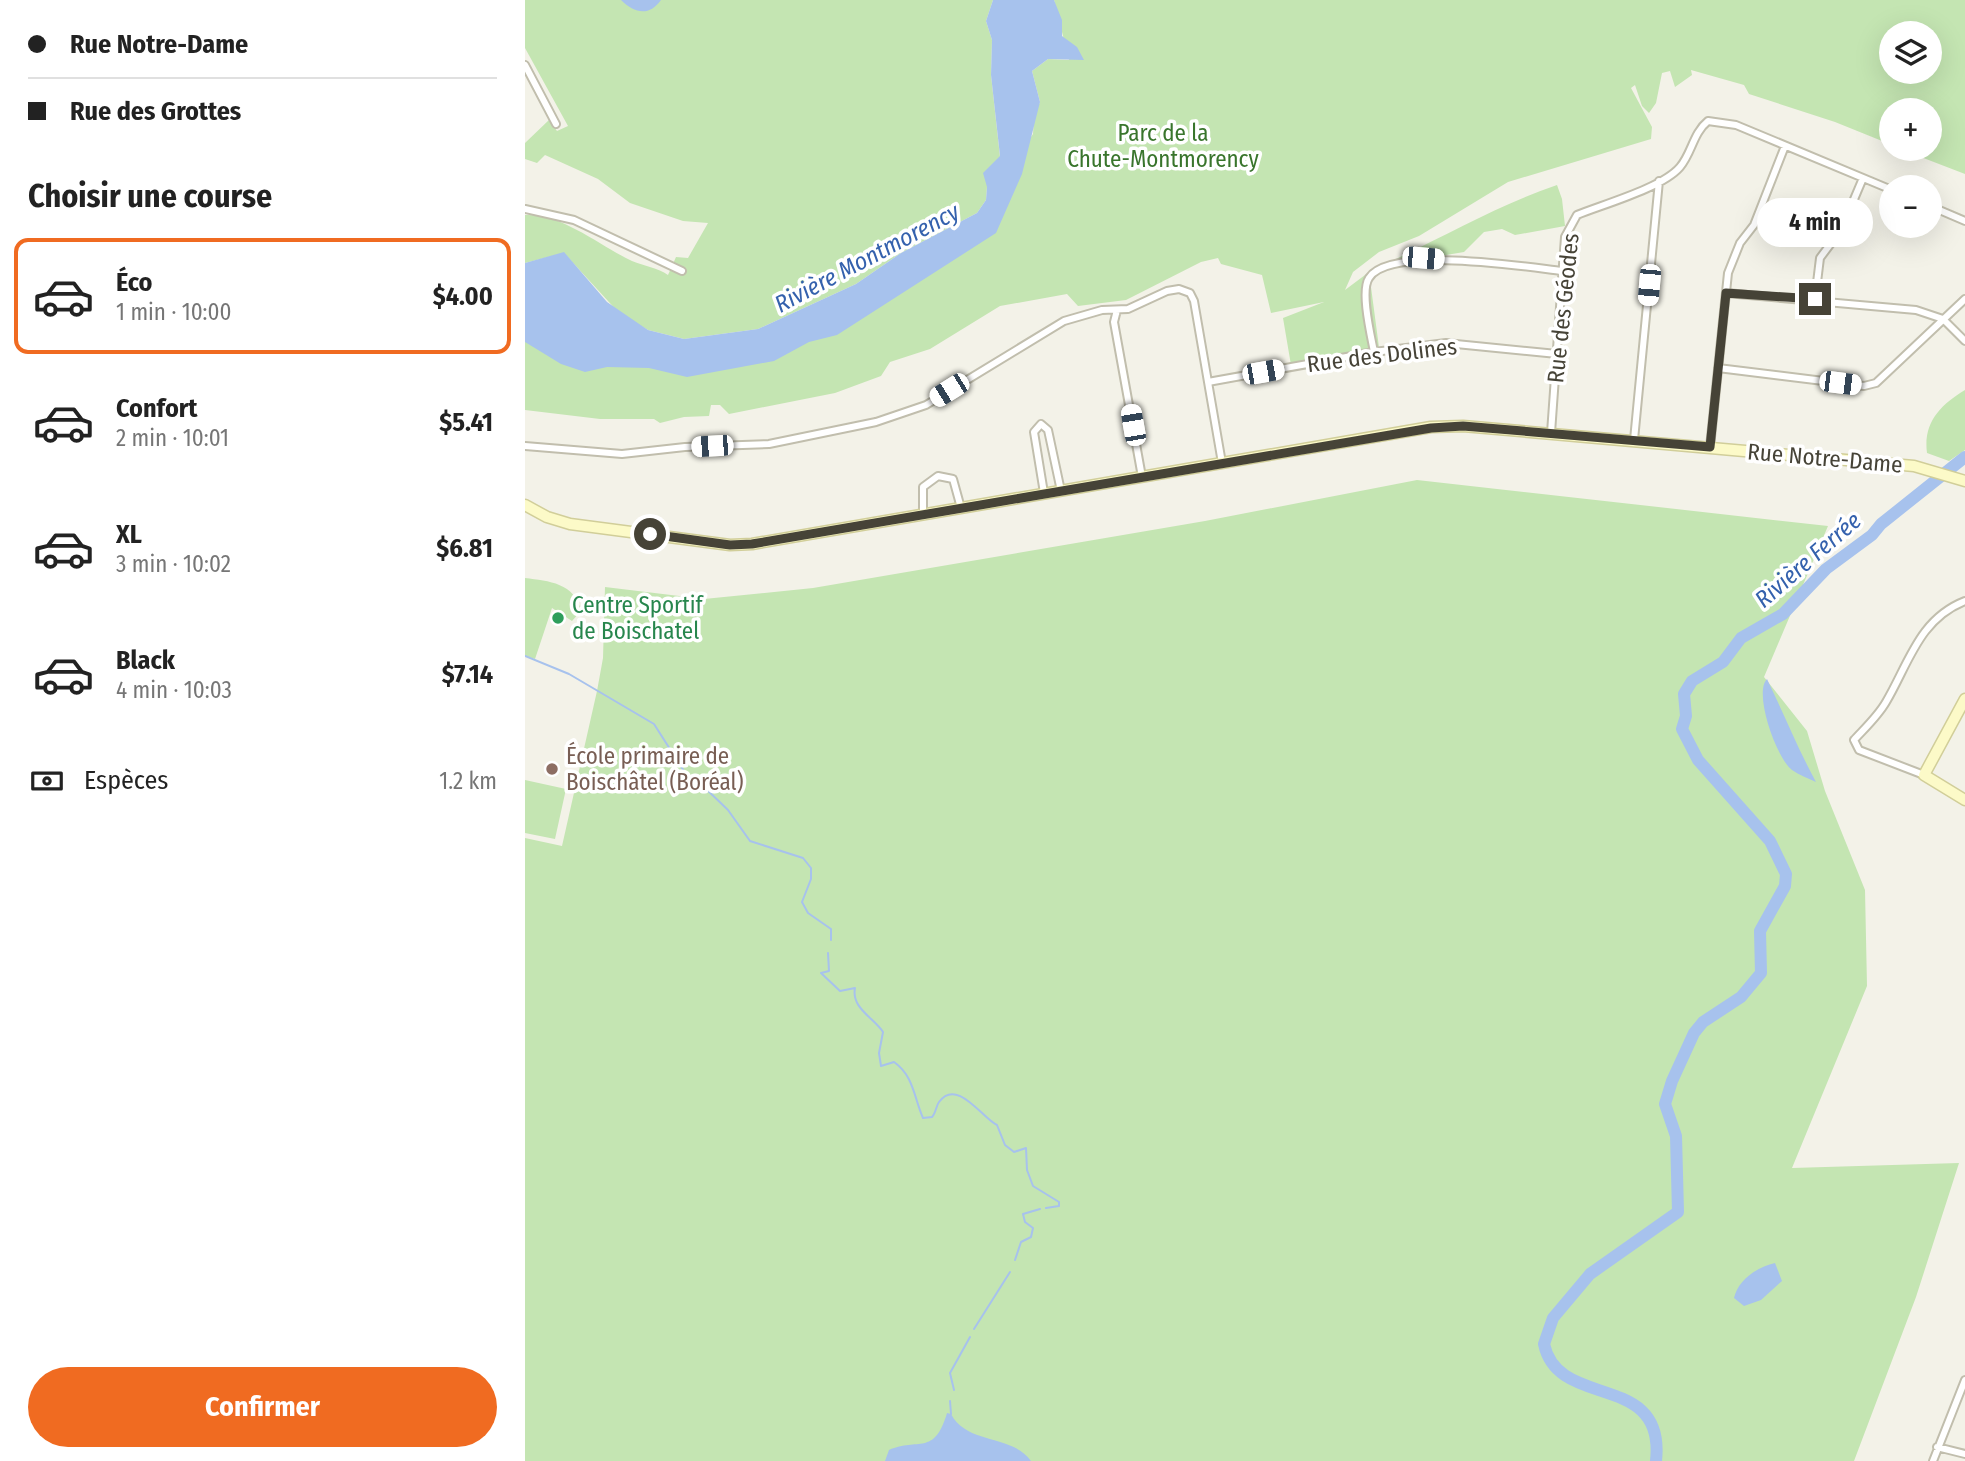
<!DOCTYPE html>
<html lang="fr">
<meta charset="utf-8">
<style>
:root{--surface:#fff;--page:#f2f2f2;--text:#222;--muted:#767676;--line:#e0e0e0;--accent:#f06b21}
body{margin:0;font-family:"Fira Sans Condensed",sans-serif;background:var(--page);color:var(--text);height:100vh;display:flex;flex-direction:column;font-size:26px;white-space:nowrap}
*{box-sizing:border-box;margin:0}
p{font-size:23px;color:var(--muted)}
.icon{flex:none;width:38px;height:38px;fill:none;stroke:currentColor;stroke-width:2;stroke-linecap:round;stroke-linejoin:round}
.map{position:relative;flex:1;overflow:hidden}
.sheet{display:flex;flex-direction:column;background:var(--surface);width:525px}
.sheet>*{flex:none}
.hud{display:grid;align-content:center;height:154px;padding:0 28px;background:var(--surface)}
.controls{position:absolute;left:1354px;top:21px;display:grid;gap:14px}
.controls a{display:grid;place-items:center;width:63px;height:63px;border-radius:50%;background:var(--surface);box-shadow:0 7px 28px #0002;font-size:35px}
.end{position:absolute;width:32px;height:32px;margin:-16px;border:9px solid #464337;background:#fff;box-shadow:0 0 0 4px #fff}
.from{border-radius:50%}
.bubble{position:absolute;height:49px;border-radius:24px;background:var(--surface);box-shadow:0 7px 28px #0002;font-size:23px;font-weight:700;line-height:49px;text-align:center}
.car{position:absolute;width:21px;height:42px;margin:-21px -10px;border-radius:9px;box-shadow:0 0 5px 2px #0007;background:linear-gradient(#fff 24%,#345 0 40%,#fff 0 76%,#345 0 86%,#fff 0)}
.hud b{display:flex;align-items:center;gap:24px;height:66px;font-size:26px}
.hud b+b{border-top:2px solid var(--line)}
.hud i{width:18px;height:18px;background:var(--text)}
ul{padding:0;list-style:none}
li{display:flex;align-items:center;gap:21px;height:116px;margin:0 14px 10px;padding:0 14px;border:4px solid transparent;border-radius:14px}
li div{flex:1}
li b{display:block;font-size:26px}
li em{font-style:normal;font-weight:700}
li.active{border-color:var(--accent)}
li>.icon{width:63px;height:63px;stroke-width:1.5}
h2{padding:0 28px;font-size:32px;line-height:84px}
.pay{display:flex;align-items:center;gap:18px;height:77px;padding:0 28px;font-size:26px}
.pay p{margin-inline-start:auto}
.primary-button{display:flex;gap:14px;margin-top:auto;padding:14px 28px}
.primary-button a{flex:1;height:80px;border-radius:42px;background:var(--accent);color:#fff;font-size:28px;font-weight:700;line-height:80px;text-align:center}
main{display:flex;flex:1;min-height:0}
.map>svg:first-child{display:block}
</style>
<main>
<section class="sheet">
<div class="hud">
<b><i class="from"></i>Rue Notre-Dame</b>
<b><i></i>Rue des Grottes</b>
</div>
<h2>Choisir une course</h2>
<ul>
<li class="active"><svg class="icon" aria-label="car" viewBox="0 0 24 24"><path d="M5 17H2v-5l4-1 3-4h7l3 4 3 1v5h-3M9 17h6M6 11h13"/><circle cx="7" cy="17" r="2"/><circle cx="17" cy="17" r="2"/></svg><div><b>Éco</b><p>1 min · 10:00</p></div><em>$4.00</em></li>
<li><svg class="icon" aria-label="car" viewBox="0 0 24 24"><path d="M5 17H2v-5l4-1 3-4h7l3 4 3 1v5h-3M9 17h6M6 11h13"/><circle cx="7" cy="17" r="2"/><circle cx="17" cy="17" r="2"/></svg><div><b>Confort</b><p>2 min · 10:01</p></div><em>$5.41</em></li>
<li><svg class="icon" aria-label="car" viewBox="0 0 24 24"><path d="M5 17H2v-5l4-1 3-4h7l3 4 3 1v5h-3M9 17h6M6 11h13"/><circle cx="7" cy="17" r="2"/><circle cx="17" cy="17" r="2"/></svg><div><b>XL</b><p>3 min · 10:02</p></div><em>$6.81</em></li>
<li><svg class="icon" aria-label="car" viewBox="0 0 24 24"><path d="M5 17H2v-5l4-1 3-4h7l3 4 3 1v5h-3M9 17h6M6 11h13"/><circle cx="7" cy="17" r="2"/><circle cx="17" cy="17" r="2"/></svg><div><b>Black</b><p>4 min · 10:03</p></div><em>$7.14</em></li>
</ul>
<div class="pay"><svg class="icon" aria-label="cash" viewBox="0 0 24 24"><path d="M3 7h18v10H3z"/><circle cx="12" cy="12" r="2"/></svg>Espèces<p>1.2 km</p></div>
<div class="primary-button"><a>Confirmer</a></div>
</section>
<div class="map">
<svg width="1440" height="1461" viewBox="0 0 1440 1461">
<rect width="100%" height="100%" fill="#f3f2e8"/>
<path fill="#c4e5b2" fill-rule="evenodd" d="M0,0h468l-7,21 6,19 -1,35 9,82 -13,30 -1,13 -9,13 -76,40 -45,31 -98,45 -74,10 -36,-9 -29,-17 -55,-60 -39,10v-48c37,-2 75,31 107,46 12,5 26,7 36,14l8,-18 12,1 20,-35 -25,-2 -53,-18 -32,-24 -53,-24 -8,8 -12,-4v-16l24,-23 8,11 11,-5 -43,-78z
M529,0h911v174l-65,-25h30v-39h-38v35l-57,-23 -86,-28 -5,-9 -53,-15 1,5 -17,12 -5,-16 -8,2 -6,30 -7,10 -7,-7 -7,-21 -4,3 21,39 -1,12 -143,43 -89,54 -40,16 -26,20 -8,18 24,-18 11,83 -88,16 -9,-53 41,-16 -53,11 -9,-38 -41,-11 -3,-6 -17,4 -75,38 -48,6 -11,-12 -67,12 -70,43 -40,13 -9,14 -46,17 -106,21 -9,-9h-9l-2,11 -25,1 -24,6 -6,-4h-54l-75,-9v-69l138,27 286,-114 84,-120 1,-18 6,-14 -8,-31 16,-12 21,1zM1367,33h38v39h-38z
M1032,185l5,14 3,27 -50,9 -13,-6 -18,3 -20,20 -83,14c59,-27 114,-60 176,-81z
M1440,390v60l-16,11 -22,-8c-4,-30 13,-48 38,-63z
M892,480l411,46 -64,151 43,54 18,60 40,99 2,96 -75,182 167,-5 -43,134 -62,164h-1329v-623l37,8 35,-155 6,-33 2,-71 99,12 109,-11 392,-67z
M0,578c24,3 50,5 56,33l-9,10 -20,-13 -17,51 -10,-3z
M0,780l41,9 -11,50 -30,-6z"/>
<path fill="#a7c2ed" d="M96,0h40c-12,17 -27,13 -40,0z
M468,0h61l8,20v16l15,11 7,13 -36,-1 -16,12 8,31 -18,72 -26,59 -159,102 -28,7 -35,19 -87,16 -38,-9 -42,-1 -22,5 -24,-8 -36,-22v-79l39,-11 43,50 41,28 36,9 74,-10 98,-45 45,-31 76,-40 9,-13 1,-13 -4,-14 17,-17 -9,-81 1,-35 -6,-19z
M1242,679c17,35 31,70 49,103 -8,-4 -17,-7 -24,-12 -15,-11 -39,-77 -25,-91z
M1250,1263l7,18 -21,19 -17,6 -10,-8c4,-18 23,-31 41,-35z
M422,1413l4,1c16,31 61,20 80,47h-146l4,-11c29,-13 45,7 58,-37z"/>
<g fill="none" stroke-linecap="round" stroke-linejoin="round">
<path stroke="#a7c2ed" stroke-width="2" d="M0,656l44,18 85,50 35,55 13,6 26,25 22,31 53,17 8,10v11l-9,23 6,11 23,16v11
M303,953l1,18 -8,2 19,18 15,-3c-4,20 19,30 28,44l-4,21 2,13 13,-4c20,14 20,36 29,56l9,-1c4,-4 4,-11 7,-15 18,-25 44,17 58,23l8,20 9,7 12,-4 1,22 6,16 26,16v4l-13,2
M490,1260l6,-18 10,-5 2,-9 -8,-6 -2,-8 17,-5
M449,1329l36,-57
M429,1390l-4,-17 20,-36
M425,1401l1,13"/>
<path stroke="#a7c2ed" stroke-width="12" d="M1131,1461c10,-91 -98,-50 -112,-117l9,-26 37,-44 88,-62 -2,-76 -11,-32 7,-23 22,-48 9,-11 38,-25 20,-24 -1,-42 25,-45 1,-12 -16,-33 -72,-81 -16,-31 4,-13 -2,-22 8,-13 31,-19 18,-24 42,-24 43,-45 46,-34 9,-11 84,-67"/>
<defs>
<path id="street" d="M0,65l31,59
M1405,206l35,15
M0,209l49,11 108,51
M1201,293l190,17 27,9 22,22
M1290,299l5,-41 21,-28 22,-52
M592,310l-3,12 28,155
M849,352c-3,-16 -14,-61 -5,-74 21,-33 157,-11 193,-7
M1193,368l146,18 12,-3 89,-84
M683,382l166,-30 72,-9 111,11
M1026,433l14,-196 12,-22c27,-11 85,-27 103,-48 12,-14 13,-34 28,-46l28,4 156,65
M1109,440l25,-259
M0,446l97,8 63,-7 84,-3 107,-22 50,-17 138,-84 38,-11 26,-1 39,-18 12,-2 11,4 4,8 28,162
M1185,447l18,-174 12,-30 14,-18 31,-79
M519,493l-10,-61 7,-8 7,6 13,61
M398,515v-28l15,-11 15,3 8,29
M1399,775l-65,-25 -5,-10c11,-12 24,-24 32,-38 23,-39 33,-83 79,-101
M1412,1447l28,7
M1408,1461l32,-81"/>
<path id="secondary" d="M0,505l22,12 23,7 160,21 22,-1 679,-117 32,-1 451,40 51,15
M1440,699l-41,76 41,25"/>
</defs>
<use href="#street" stroke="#c1bead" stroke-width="10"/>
<use href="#secondary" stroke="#d1ce99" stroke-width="13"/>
<use href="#street" stroke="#fff" stroke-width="6"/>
<use href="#secondary" stroke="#fcfac8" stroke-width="10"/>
</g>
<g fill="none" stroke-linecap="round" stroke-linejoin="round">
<path stroke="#464337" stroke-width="9" d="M125,534l80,11 22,-1 679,-116 32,-2 247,21 16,-154 89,6"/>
</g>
<circle fill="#2e9e5b" stroke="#fff" stroke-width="2.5" cx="33" cy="618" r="7"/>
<circle fill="#8d6e63" stroke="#fff" stroke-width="2.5" cx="27" cy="769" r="7"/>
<g text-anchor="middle" stroke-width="7" stroke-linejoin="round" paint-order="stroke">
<g font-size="23" fill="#39752c" stroke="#fff">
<text x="638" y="141">Parc de la<tspan x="638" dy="26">Chute-Montmorency</tspan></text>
</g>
<g font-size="23" fill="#464337" stroke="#fff">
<text transform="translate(1038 308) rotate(-84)" y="8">Rue des Géodes</text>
<text transform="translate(857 355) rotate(-7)" y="8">Rue des Dolines</text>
<text transform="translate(1300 458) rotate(5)" y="8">Rue Notre-Dame</text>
</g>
<g font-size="23" fill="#27864d" stroke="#fff" text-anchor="start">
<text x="47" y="613">Centre Sportif<tspan x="47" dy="26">de Boischatel</tspan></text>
</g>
<g font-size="23" fill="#785e54" stroke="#fff" text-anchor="start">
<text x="41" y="764">École primaire de<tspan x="41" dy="26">Boischâtel (Boréal)</tspan></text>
</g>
<g font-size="24" font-style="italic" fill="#3461ad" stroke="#fff">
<text transform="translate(342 258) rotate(-28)" y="8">Rivière Montmorency</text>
<text transform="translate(1283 560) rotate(-41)" y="8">Rivière Ferrée</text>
</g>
</g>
</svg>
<div class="controls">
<a><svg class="icon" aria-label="layers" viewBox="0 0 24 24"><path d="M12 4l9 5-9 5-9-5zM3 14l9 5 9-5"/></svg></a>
<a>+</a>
<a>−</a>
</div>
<i class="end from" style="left:125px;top:534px"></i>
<i class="end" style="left:1290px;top:299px"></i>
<div class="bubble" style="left:1232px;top:198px;width:116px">4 min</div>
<i class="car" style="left:898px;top:258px;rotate:95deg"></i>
<i class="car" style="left:1124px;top:285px;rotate:185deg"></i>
<i class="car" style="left:738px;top:372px;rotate:80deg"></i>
<i class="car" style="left:1315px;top:383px;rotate:97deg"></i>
<i class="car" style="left:424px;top:390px;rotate:238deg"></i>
<i class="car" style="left:608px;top:425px;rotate:350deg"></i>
<i class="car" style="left:187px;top:446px;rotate:267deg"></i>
</div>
</main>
